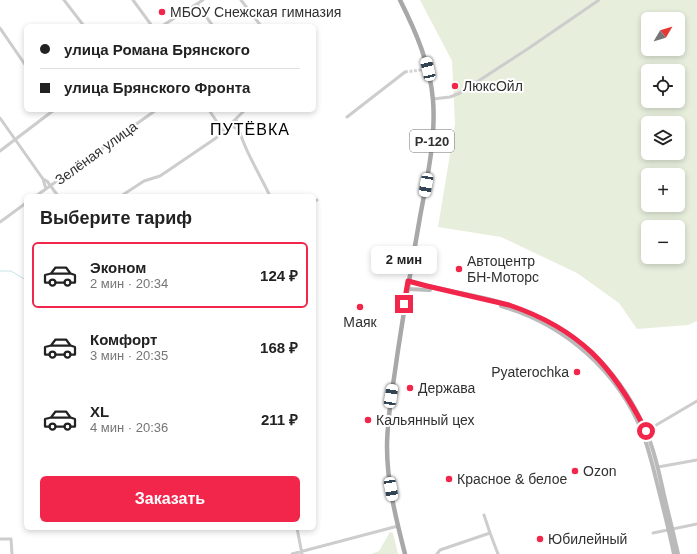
<!DOCTYPE html>
<html lang="ru">
<meta charset="utf-8">
<style>
:root{--surface:#fff;--page:#f6f6f6;--text:#222;--muted:#767676;--line:#e0e0e0;--accent:#f2264b}
body{margin:0;font-family:Arial,sans-serif;background:var(--page);color:var(--text);height:100vh;display:flex;flex-direction:column;font-size:15px;white-space:nowrap}
*{box-sizing:border-box;margin:0}
p{font-size:13px;color:var(--muted)}
.icon{flex:none;width:22px;height:22px;fill:none;stroke:currentColor;stroke-width:2;stroke-linecap:round;stroke-linejoin:round}
.map{position:relative;flex:1;overflow:hidden}
.sheet{position:absolute;left:24px;top:194px;width:292px;height:336px;display:flex;flex-direction:column;background:var(--surface);border-radius:6px;box-shadow:0 2px 6px #0003}
.sheet>*{flex:none}
.top-card{position:absolute;left:24px;top:24px;width:292px;height:88px;border-radius:6px;box-shadow:0 2px 6px #0003;display:grid;align-content:center;height:88px;padding:0 16px;background:var(--surface)}
.needle{width:26px;rotate:52deg}
.controls{position:absolute;left:641px;top:12px;display:grid;gap:8px}
.controls a{display:grid;place-items:center;width:44px;height:44px;border-radius:6px;background:var(--surface);box-shadow:0 2px 6px #0003;font-size:20px}
.end{position:absolute;width:18px;height:18px;margin:-9px;border:5px solid #f2264b;background:#fff;box-shadow:0 0 0 2px #fff}
.from{border-radius:50%}
.bubble{position:absolute;height:28px;border-radius:6px;background:var(--surface);box-shadow:0 2px 6px #0003;font-size:13px;font-weight:700;line-height:28px;text-align:center}
.car{position:absolute;width:12px;height:24px;margin:-12px -6px;border-radius:5px;box-shadow:0 0 3px 1px #0007;background:linear-gradient(#fff 24%,#345 0 40%,#fff 0 76%,#345 0 86%,#fff 0)}
.top-card b{display:flex;align-items:center;gap:14px;height:38px;font-size:15px}
.top-card b+b{border-top:1px solid var(--line)}
.top-card i{width:10px;height:10px;background:var(--text)}
ul{padding:0;list-style:none}
li{display:flex;align-items:center;gap:12px;height:66px;margin:0 8px 6px;padding:0 8px;border:2px solid transparent;border-radius:6px}
li div{flex:1}
li b{display:block;font-size:15px}
li em{font-style:normal;font-weight:700}
li.selected{border-color:var(--accent)}
li>.icon{width:36px;height:36px;stroke-width:1.5}
h2{padding:0 16px;font-size:18px;line-height:48px}
.cta{display:flex;gap:8px;margin-top:auto;padding:8px 16px}
.cta a{flex:1;height:46px;border-radius:6px;background:var(--accent);color:#fff;font-size:16px;font-weight:700;line-height:46px;text-align:center}
.map>svg:first-child{display:block}
</style>
<div class="map">
<svg width="697" height="554" viewBox="0 0 697 554">
<rect width="100%" height="100%" fill="#fff"/>
<path fill="#e7eedc" fill-rule="evenodd" d="M420,0h277v321l-9,4 -51,4 -18,-26 -42,-30 -76,-36 -63,-10 17,-103 -3,-63zM648,19h30v30h-30zM648,71h30v30h-30zM648,123h30v30h-30zM648,175h30v30h-30zM648,227h30v30h-30z
M390,532l3,1 5,21h-27l8,-3z"/>
<g fill="none" stroke-linecap="round" stroke-linejoin="round">
<path stroke="#c7e4ef" stroke-width="1" d="M0,271h11l15,9"/>
<path stroke="#d6d6d6" stroke-width="3" stroke-dasharray="3 1.5" stroke-linecap="butt" d="M405,72l23,-3"/>
<path stroke="#cdcdcd" stroke-width="3" d="M64,0l20,26
M133,0l19,26
M241,0l20,26
M197,4l16,22
M162,26l41,-26
M0,28l26,38
M433,99l17,-2 10,-4 69,-45 70,-48
M209,110l14,21
M347,117l58,-45
M0,118l43,61 3,10
M236,119c6,27 22,52 34,77
M228,126h4l7,4
M0,151l54,-41
M43,179l4,2 11,15
M36,196l120,-86
M121,196l23,-15 16,-5 6,-4 50,-34 29,-28
M314,201l3,-1
M0,222l26,-19
M646,431l51,-30
M658,467l39,-7
M484,515l6,18
M297,528l5,26
M653,533l44,-9
M0,539h11l1,15
M292,554l106,-28
M437,554l3,-4 50,-17 8,21"/>
<path stroke="#bababa" stroke-width="4" d="M408,281c38,11 78,14 115,29 57,22 99,64 123,121 8,18 12,37 16,55 5,23 11,45 16,68
M407,289l23,1
M501,306c64,18 118,66 142,128 6,16 10,33 14,49 6,24 12,47 17,71"/>
<path stroke="#a8a8a8" stroke-width="4.5" d="M400,0c16,32 30,64 33,100 3,39 -6,79 -13,117 -8,46 -16,93 -23,140 -4,30 -10,60 -10,90 0,36 9,72 18,107"/>
</g>
<g fill="none" stroke-linecap="round" stroke-linejoin="round">
<path stroke="#f2264b" stroke-width="5" d="M404,304l4,-23 19,5 82,19c71,24 104,61 137,126"/>
</g>
<g fill="#f2264b" stroke="#fff" stroke-width="1.5">
<circle cx="162" cy="12" r="4"/>
<circle cx="455" cy="86" r="4"/>
<circle cx="459" cy="269" r="4"/>
<circle cx="360" cy="307" r="4"/>
<circle cx="577" cy="372" r="4"/>
<circle cx="410" cy="388" r="4"/>
<circle cx="368" cy="420" r="4"/>
<circle cx="575" cy="471" r="4"/>
<circle cx="449" cy="479" r="4"/>
<circle cx="540" cy="539" r="4"/>
</g>
<g text-anchor="middle" stroke-width="4" stroke-linejoin="round" paint-order="stroke">
<rect fill="#fff" stroke="#6e6e6e" stroke-width="1" x="410" y="130" width="44" height="22" rx="3"/>
<g font-size="13" font-weight="bold" fill="#303030">
<text x="432" y="146">Р-120</text>
</g>
<g font-size="14" fill="#303030" stroke="#fff" text-anchor="start">
<text x="170" y="17">МБОУ Снежская гимназия</text>
<text x="463" y="91">ЛюксОйл</text>
<text x="467" y="266">Автоцентр<tspan x="467" dy="16">БН-Моторс</tspan></text>
<text x="360" y="327" text-anchor="middle">Маяк</text>
<text x="569" y="377" text-anchor="end">Pyaterochka</text>
<text x="418" y="393">Держава</text>
<text x="376" y="425">Кальянный цех</text>
<text x="583" y="476">Ozon</text>
<text x="457" y="484">Красное &amp; белое</text>
<text x="548" y="544">Юбилейный</text>
</g>
<g font-size="14" fill="#303030" stroke="#fff">
<text transform="translate(96 153) rotate(-36)" y="5">Зелёная улица</text>
</g>
<g font-size="16" letter-spacing="1" fill="#000" stroke="#fff">
<text x="250" y="135">ПУТЁВКА</text>
</g>
</g>
</svg>
<div class="controls">
<a><svg class="needle" viewBox="-14 -14 28 28"><path d="M0-13l5 13h-10z" fill="#e53935"/><path d="M0 13l5-13h-10z" fill="#767676"/></svg></a>
<a><svg class="icon" aria-label="locate" viewBox="0 0 24 24"><circle cx="12" cy="12" r="6"/><path d="M12 2v4M12 18v4M2 12h4M18 12h4"/></svg></a>
<a><svg class="icon" aria-label="layers" viewBox="0 0 24 24"><path d="M12 4l9 5-9 5-9-5zM3 14l9 5 9-5"/></svg></a>
<a>+</a>
<a>−</a>
</div>
<i class="end from" style="left:646px;top:431px"></i>
<i class="end" style="left:404px;top:304px"></i>
<div class="bubble" style="left:371px;top:246px;width:66px">2 мин</div>
<i class="car" style="left:428px;top:69px;rotate:347deg"></i>
<i class="car" style="left:426px;top:185px;rotate:190deg"></i>
<i class="car" style="left:391px;top:396px;rotate:9deg"></i>
<i class="car" style="left:391px;top:489px;rotate:170deg"></i>
<div class="top-card">
<b><i class="from"></i>улица Романа Брянского</b>
<b><i></i>улица Брянского Фронта</b>
</div>
<section class="sheet">
<h2>Выберите тариф</h2>
<ul>
<li class="selected"><svg class="icon" aria-label="car" viewBox="0 0 24 24"><path d="M5 17H2v-5l4-1 3-4h7l3 4 3 1v5h-3M9 17h6M6 11h13"/><circle cx="7" cy="17" r="2"/><circle cx="17" cy="17" r="2"/></svg><div><b>Эконом</b><p>2 мин · 20:34</p></div><em>124 ₽</em></li>
<li><svg class="icon" aria-label="car" viewBox="0 0 24 24"><path d="M5 17H2v-5l4-1 3-4h7l3 4 3 1v5h-3M9 17h6M6 11h13"/><circle cx="7" cy="17" r="2"/><circle cx="17" cy="17" r="2"/></svg><div><b>Комфорт</b><p>3 мин · 20:35</p></div><em>168 ₽</em></li>
<li><svg class="icon" aria-label="car" viewBox="0 0 24 24"><path d="M5 17H2v-5l4-1 3-4h7l3 4 3 1v5h-3M9 17h6M6 11h13"/><circle cx="7" cy="17" r="2"/><circle cx="17" cy="17" r="2"/></svg><div><b>XL</b><p>4 мин · 20:36</p></div><em>211 ₽</em></li>
</ul>
<div class="cta"><a>Заказать</a></div>
</section>
</div>
